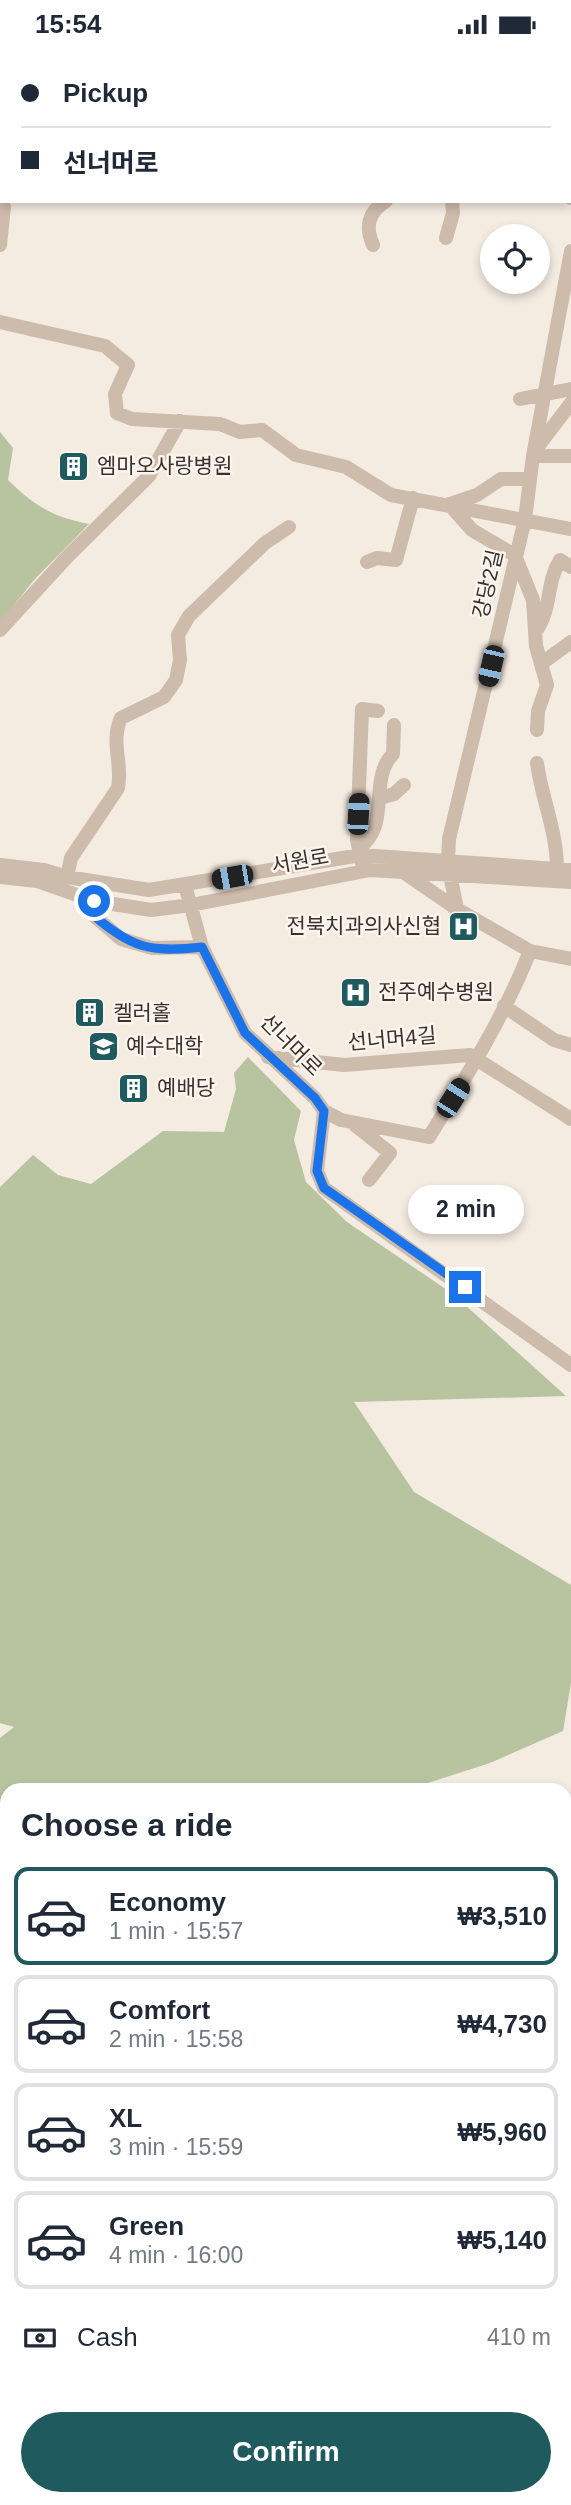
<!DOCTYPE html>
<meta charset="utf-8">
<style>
:root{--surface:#fff;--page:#f2f2f3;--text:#1f2937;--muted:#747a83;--line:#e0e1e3;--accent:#1f5a5e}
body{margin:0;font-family:Arial,"Noto Sans KR",sans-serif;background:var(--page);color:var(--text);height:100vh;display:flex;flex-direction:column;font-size:26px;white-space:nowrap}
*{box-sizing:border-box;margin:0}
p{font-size:23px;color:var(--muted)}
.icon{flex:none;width:38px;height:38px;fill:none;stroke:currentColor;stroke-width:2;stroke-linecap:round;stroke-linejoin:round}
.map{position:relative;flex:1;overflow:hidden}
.side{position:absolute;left:0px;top:1734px;width:572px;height:723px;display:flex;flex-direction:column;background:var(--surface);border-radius:21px 21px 0 0;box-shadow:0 4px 10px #0003}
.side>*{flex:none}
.guide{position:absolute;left:0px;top:0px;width:572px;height:154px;box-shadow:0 4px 10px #0003;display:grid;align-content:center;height:154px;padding:0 21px;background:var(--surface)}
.buttons{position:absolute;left:480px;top:175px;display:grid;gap:14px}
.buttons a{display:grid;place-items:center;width:70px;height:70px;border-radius:50%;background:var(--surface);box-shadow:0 4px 10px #0003;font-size:35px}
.end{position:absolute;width:32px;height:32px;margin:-16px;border:9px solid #1a73e8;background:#fff;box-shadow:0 0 0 4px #fff}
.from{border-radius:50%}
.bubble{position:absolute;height:49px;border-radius:24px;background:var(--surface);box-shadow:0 4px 10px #0003;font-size:23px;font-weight:700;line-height:49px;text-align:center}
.car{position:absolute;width:21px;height:42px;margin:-21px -10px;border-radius:9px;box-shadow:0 0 5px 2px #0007;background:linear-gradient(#222 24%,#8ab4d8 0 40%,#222 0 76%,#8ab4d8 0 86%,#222 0)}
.guide b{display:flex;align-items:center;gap:24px;height:66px;font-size:26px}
.guide b+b{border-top:2px solid var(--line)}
.guide i{width:18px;height:18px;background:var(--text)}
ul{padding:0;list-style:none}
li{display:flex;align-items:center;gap:21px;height:98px;margin:0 14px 10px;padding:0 7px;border:4px solid var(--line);border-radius:14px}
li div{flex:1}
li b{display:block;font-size:26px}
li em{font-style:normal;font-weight:700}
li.active{border-color:var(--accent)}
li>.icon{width:63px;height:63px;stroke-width:1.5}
h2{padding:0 21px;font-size:32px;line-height:84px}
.pay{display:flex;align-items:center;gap:18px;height:77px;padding:0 21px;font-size:26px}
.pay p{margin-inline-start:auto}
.button{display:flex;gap:14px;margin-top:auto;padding:14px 21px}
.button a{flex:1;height:80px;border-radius:42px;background:var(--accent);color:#fff;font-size:28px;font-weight:700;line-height:80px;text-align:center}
.status{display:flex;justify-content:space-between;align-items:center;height:49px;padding:0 35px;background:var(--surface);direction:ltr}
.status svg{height:19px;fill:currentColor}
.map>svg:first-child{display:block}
</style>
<div class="status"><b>15:54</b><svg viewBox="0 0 49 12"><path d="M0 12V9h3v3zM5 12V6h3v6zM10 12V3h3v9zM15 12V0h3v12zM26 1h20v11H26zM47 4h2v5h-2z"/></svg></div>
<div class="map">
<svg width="571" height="2456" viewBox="0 0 571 2456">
<rect width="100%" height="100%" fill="#f4ebe1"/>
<path fill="#b8c4a0" d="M0,383l13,16 -5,32c28,27 43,36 81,44l-54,55 -35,43z
M248,1008l53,54 -7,29 12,42 41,40 106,72 113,102 -212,6 60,90 157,93v98l-8,48 -73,32 -84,27h-399v281l-7,-6v-327l14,-11 -14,-4v-536l33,-32 25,20 33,9 72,-53 61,1 12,-43 -2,-16z
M565,1968l6,5v483h-527l4,-6h517z"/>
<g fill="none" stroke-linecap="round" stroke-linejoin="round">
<path stroke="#cdbbac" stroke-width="14" d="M407,0l3,2
M181,2l4,-2
M526,2v-2
M540,2v-2
M0,110l2,-1
M570,148l1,1
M0,152l4,6 -4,38
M446,189l7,-25 -1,-12
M373,196c-8,-18 -5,-33 13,-44
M0,273l105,24 23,19 -13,29 2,19 15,6 88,5 20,8 22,-2 34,25 50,12 45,28 180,34
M520,350l51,-10
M536,400l35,-46
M533,407h38
M453,454l24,-8 24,-16h28
M449,455l23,26 44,26
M516,509l17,42 3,46 11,39 -9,26 -1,19
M367,513l10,-4 19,2 17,-62
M0,581l68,-74 81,-80 31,-55
M536,582c16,-22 10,-49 24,-71l11,7
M542,614l29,-21
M537,714c5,37 20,68 20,106
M380,749l14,-4 10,-9
M360,798c31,-22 8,-68 33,-93l1,-29
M448,812l1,-22 76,-320 8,-63 38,-205
M362,814l-5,-23 5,-131 16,2
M0,816l44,5 23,7 82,13 212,-35 210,15
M406,825l51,35 73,42 41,8
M450,826l7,34
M0,828l37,4 57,20 57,9 40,-5 179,-35 201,12
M67,828l4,-19 47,-70c5,-24 -8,-46 3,-70l43,-21 12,-17 4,-20 -2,-25 11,-19 76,-73 24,-16
M185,836l17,62 43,86 70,65 9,13 -7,60 7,17 247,177
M94,852l-2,13 29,25 31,9 50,-1
M504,957l50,34 17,5
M268,1008l76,8 126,-10 101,64
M324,1062l17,9 88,17c37,-60 75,-120 101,-186
M355,1076l35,28 -21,27
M565,1771h6
M565,1822l6,-2
M0,2160l7,2
M0,2199l7,-6
M0,2242l7,7
M0,2330l7,-10
M9,2456l4,-6"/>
</g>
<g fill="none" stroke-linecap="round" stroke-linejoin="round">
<path stroke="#1a73e8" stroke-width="9" d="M94,852l-2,13c39,34 58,39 110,33l43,86 70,65 9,13 -7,60 7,17 141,99"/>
</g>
<defs>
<symbol id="building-square" viewBox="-11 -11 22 22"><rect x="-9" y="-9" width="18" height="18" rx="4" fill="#1f5a5e" stroke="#fbf5ee"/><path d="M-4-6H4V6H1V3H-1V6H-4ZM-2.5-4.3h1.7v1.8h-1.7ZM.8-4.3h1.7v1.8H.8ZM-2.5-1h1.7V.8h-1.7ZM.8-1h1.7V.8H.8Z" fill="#fff"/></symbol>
<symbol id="hospital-square" viewBox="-11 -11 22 22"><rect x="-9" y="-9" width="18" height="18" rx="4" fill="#1f5a5e" stroke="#fbf5ee"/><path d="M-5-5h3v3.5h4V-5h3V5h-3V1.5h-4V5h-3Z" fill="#fff"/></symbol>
<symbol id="university-square" viewBox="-11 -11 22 22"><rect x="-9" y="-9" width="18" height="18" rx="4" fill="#1f5a5e" stroke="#fbf5ee"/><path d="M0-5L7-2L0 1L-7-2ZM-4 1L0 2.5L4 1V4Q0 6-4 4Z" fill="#fff"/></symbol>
</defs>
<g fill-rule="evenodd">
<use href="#building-square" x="56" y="400" width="35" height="35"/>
<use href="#hospital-square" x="446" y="860" width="35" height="35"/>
<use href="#hospital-square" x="338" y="926" width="35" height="35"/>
<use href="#building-square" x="72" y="946" width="35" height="35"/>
<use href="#university-square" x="86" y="980" width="35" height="35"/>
<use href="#building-square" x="116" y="1022" width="35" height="35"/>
</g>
<g text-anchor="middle" stroke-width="5" stroke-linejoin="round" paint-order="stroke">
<g font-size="21" fill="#3b302b" stroke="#fbf5ee" text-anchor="start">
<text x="97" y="424">엠마오사랑병원</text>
<text x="441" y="884" text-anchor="end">전북치과의사신협</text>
<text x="378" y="950">전주예수병원</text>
<text x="113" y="971">켈러홀</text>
<text x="126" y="1004">예수대학</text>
<text x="157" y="1046">예배당</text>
</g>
<g font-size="21" fill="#3b302b" stroke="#fbf5ee">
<text transform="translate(488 535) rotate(-77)" y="7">강당2길</text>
<text transform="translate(300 812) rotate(-10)" y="7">서원로</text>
<text transform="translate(392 990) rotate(-5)" y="7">선너머4길</text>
<text transform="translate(291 996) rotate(45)" y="7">선너머로</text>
</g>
</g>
</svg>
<div class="buttons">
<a><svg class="icon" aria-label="locate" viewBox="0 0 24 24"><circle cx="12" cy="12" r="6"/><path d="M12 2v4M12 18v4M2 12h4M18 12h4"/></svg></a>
</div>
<i class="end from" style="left:94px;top:852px"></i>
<i class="end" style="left:465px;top:1238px"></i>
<div class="bubble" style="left:408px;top:1136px;width:116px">2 min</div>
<i class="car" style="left:491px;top:617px;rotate:193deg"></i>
<i class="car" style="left:358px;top:765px;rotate:3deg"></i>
<i class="car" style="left:232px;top:828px;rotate:260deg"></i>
<i class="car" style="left:453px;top:1049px;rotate:32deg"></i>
<div class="guide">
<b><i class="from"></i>Pickup</b>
<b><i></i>선너머로</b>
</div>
<section class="side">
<h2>Choose a ride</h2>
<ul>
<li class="active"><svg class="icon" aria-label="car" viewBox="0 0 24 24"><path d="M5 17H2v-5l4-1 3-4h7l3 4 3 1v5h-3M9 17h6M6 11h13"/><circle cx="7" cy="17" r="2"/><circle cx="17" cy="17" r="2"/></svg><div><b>Economy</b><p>1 min · 15:57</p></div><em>₩3,510</em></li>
<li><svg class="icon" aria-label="car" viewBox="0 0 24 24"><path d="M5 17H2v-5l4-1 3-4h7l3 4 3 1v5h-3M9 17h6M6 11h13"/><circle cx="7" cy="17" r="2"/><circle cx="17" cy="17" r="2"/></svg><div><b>Comfort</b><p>2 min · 15:58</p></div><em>₩4,730</em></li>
<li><svg class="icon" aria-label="car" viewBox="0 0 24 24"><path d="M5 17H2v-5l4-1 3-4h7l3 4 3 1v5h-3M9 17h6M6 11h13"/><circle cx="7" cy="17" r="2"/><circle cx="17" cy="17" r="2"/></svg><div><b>XL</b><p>3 min · 15:59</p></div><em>₩5,960</em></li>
<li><svg class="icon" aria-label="car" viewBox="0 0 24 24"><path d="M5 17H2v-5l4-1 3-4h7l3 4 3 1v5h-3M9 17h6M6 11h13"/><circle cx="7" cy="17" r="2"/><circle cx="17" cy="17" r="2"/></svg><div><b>Green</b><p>4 min · 16:00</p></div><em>₩5,140</em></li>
</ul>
<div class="pay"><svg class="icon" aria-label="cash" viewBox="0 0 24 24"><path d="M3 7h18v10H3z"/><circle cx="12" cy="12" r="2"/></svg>Cash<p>410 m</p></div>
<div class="button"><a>Confirm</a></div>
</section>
</div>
